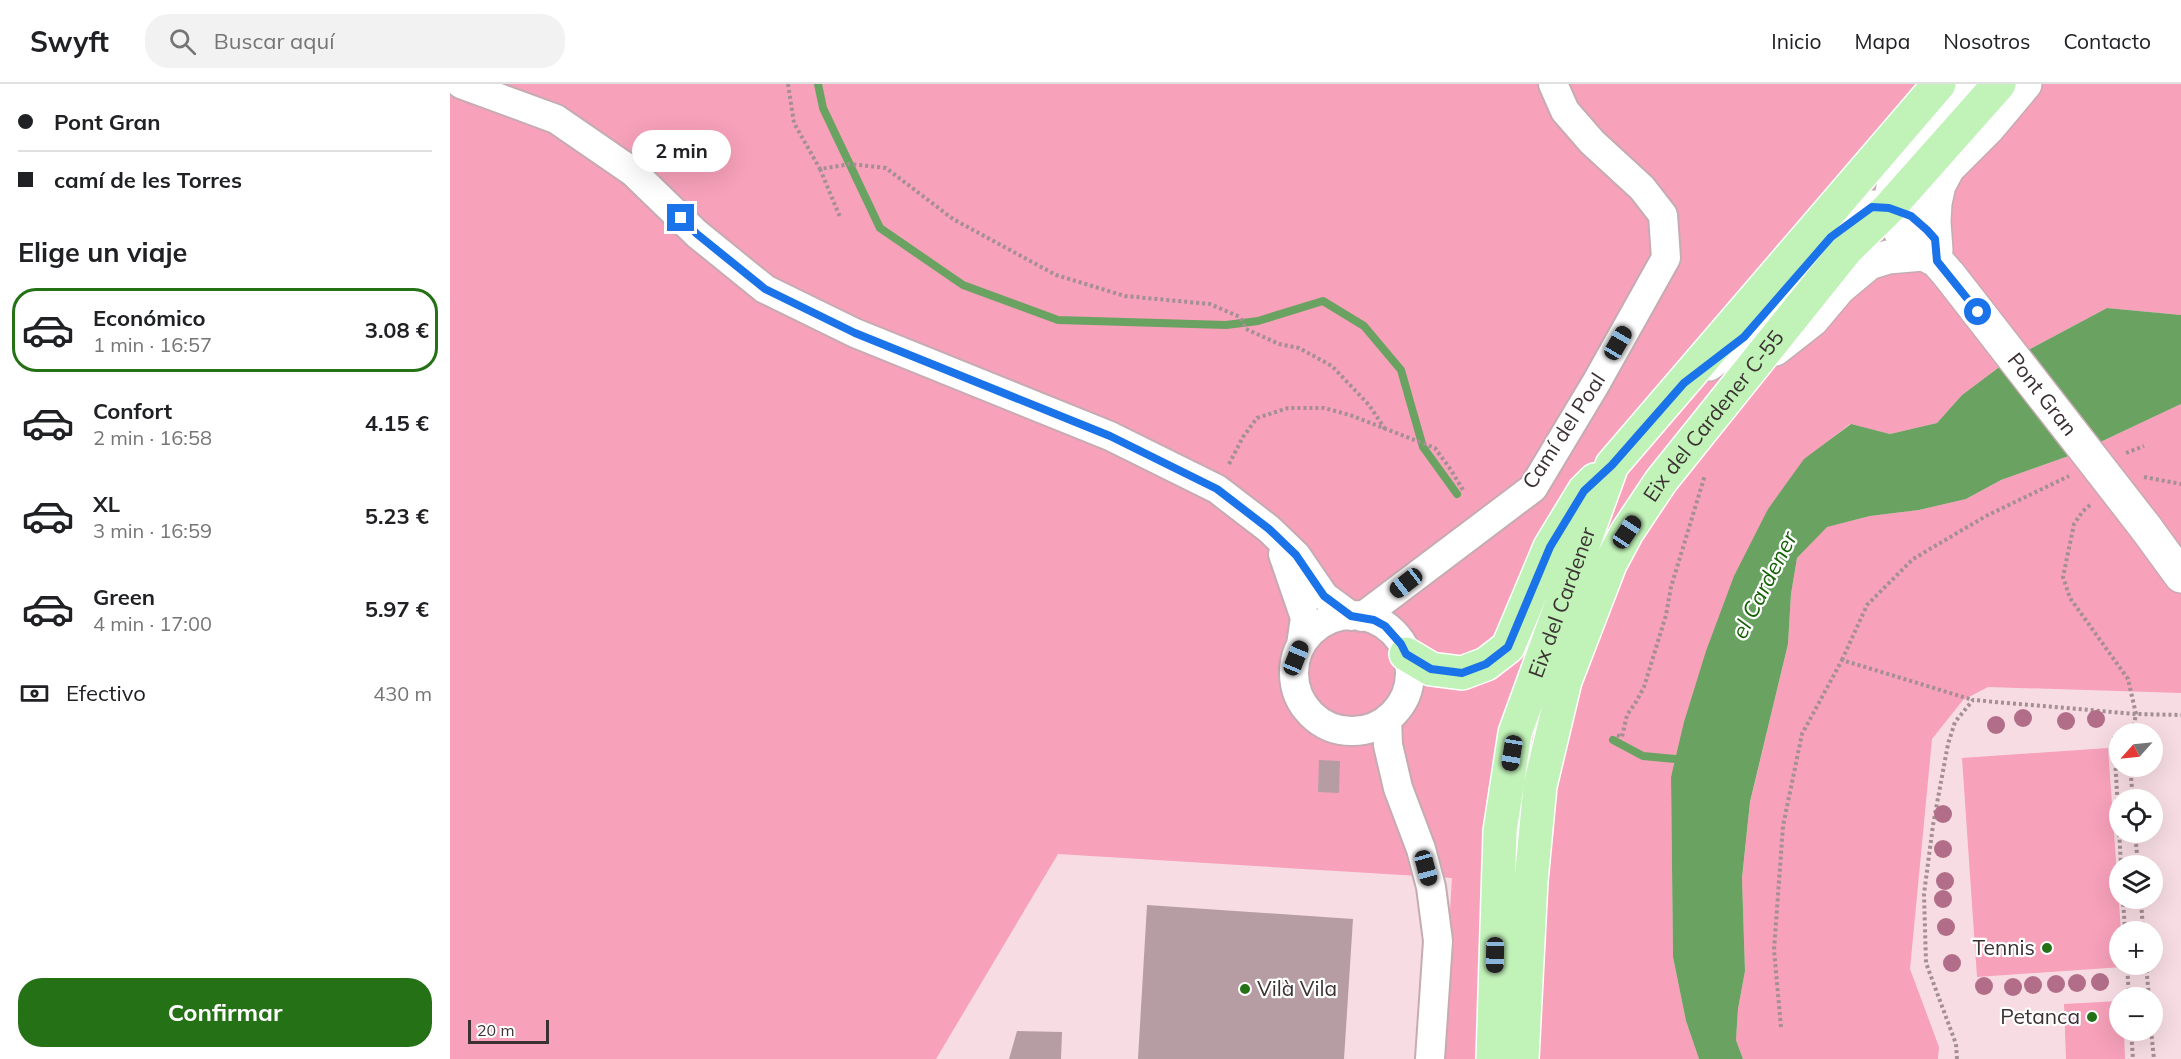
<!DOCTYPE html>
<html lang="es">
<meta charset="utf-8">
<style>
:root{--surface:#fff;--page:#f2f2f2;--text:#202124;--muted:#757577;--line:#e0e0e0;--accent:#247116}
body{margin:0;font-family:Mulish,sans-serif;background:var(--page);color:var(--text);height:100vh;display:flex;flex-direction:column;font-size:22px;white-space:nowrap}
*{box-sizing:border-box;margin:0}
p{font-size:20px;color:var(--muted)}
.icon{flex:none;width:33px;height:33px;fill:none;stroke:currentColor;stroke-width:2;stroke-linecap:round;stroke-linejoin:round}
.map{position:relative;flex:1;overflow:hidden}
.drawer{display:flex;flex-direction:column;background:var(--surface);width:450px}
.drawer>*{flex:none}
.hud{display:grid;align-content:center;height:132px;padding:0 18px;background:var(--surface)}
.needle{width:39px;rotate:243deg}
.buttons{position:absolute;left:1659px;top:639px;display:grid;gap:12px}
.buttons a{display:grid;place-items:center;width:54px;height:54px;border-radius:50%;background:var(--surface);box-shadow:0 6px 24px #0002;font-size:30px}
.scale{position:absolute;left:18px;bottom:15px;width:81px;box-sizing:border-box;padding-left:6px;border:3px solid #3b3133;border-top:0;font-size:16px;line-height:21px;white-space:nowrap;color:#3b3133;-webkit-text-stroke:4px #fff;paint-order:stroke}
.end{position:absolute;width:27px;height:27px;margin:-14px;border:8px solid #1a73e8;background:#fff;box-shadow:0 0 0 3px #fff}
.from{border-radius:50%}
.bubble{position:absolute;height:42px;border-radius:21px;background:var(--surface);box-shadow:0 6px 24px #0002;font-size:20px;font-weight:700;line-height:42px;text-align:center}
.car{position:absolute;width:18px;height:36px;margin:-18px -9px;border-radius:8px;box-shadow:0 0 4px 2px #0007;background:linear-gradient(#222 24%,#8ab4d8 0 40%,#222 0 76%,#8ab4d8 0 86%,#222 0)}
.hud b{display:flex;align-items:center;gap:21px;height:57px;font-size:22px}
.hud b+b{border-top:2px solid var(--line)}
.hud i{width:15px;height:15px;background:var(--text)}
ul{padding:0;list-style:none}
li{display:flex;align-items:center;gap:18px;height:84px;margin:0 12px 9px;padding:0 6px;border:3px solid transparent;border-radius:24px}
li div{flex:1}
li b{display:block;font-size:22px}
li em{font-style:normal;font-weight:700}
li.active{border-color:var(--accent)}
li>.icon{width:54px;height:54px;stroke-width:1.5}
h2{padding:0 18px;font-size:27px;line-height:72px}
.pay{display:flex;align-items:center;gap:15px;height:66px;padding:0 18px;font-size:22px}
.pay p{margin-inline-start:auto}
.button{display:flex;gap:12px;margin-top:auto;padding:12px 18px}
.button a{flex:1;height:69px;border-radius:24px;background:var(--accent);color:#fff;font-size:24px;font-weight:700;line-height:69px;text-align:center}
header{display:flex;align-items:center;gap:36px;box-sizing:border-box;height:84px;padding:0 30px;background:var(--surface);border-bottom:2px solid var(--line)}
header strong{font-size:28px}
nav{display:flex;gap:33px;margin-inline-start:auto;font-size:21px}
.search{width:420px;height:54px;background:var(--page);display:flex;align-items:center;gap:15px;box-sizing:border-box;padding:0 21px;border-radius:24px;color:var(--muted);font-size:22px}
main{display:flex;flex:1;min-height:0}
.map>svg:first-child{display:block}
</style>
<header>
<strong>Swyft</strong>
<div class="search"><svg class="icon" aria-label="search" viewBox="0 0 24 24"><circle cx="10" cy="10" r="6"/><path d="M15 15l6 6"/></svg>Buscar aquí</div>
<nav><a>Inicio</a><a>Mapa</a><a>Nosotros</a><a>Contacto</a></nav>
</header>
<main>
<section class="drawer">
<div class="hud">
<b><i class="from"></i>Pont Gran</b>
<b><i></i>camí de les Torres</b>
</div>
<h2>Elige un viaje</h2>
<ul>
<li class="active"><svg class="icon" aria-label="car" viewBox="0 0 24 24"><path d="M5 17H2v-5l4-1 3-4h7l3 4 3 1v5h-3M9 17h6M6 11h13"/><circle cx="7" cy="17" r="2"/><circle cx="17" cy="17" r="2"/></svg><div><b>Económico</b><p>1 min · 16:57</p></div><em>3.08 €</em></li>
<li><svg class="icon" aria-label="car" viewBox="0 0 24 24"><path d="M5 17H2v-5l4-1 3-4h7l3 4 3 1v5h-3M9 17h6M6 11h13"/><circle cx="7" cy="17" r="2"/><circle cx="17" cy="17" r="2"/></svg><div><b>Confort</b><p>2 min · 16:58</p></div><em>4.15 €</em></li>
<li><svg class="icon" aria-label="car" viewBox="0 0 24 24"><path d="M5 17H2v-5l4-1 3-4h7l3 4 3 1v5h-3M9 17h6M6 11h13"/><circle cx="7" cy="17" r="2"/><circle cx="17" cy="17" r="2"/></svg><div><b>XL</b><p>3 min · 16:59</p></div><em>5.23 €</em></li>
<li><svg class="icon" aria-label="car" viewBox="0 0 24 24"><path d="M5 17H2v-5l4-1 3-4h7l3 4 3 1v5h-3M9 17h6M6 11h13"/><circle cx="7" cy="17" r="2"/><circle cx="17" cy="17" r="2"/></svg><div><b>Green</b><p>4 min · 17:00</p></div><em>5.97 €</em></li>
</ul>
<div class="pay"><svg class="icon" aria-label="cash" viewBox="0 0 24 24"><path d="M3 7h18v10H3z"/><circle cx="12" cy="12" r="2"/></svg>Efectivo<p>430 m</p></div>
<div class="button"><a>Confirmar</a></div>
</section>
<div class="map">
<svg width="1731" height="975" viewBox="0 0 1731 975">
<rect width="100%" height="100%" fill="#f7dce3"/>
<path fill="#f7a1ba" d="M0,0h1731v231l-74,-7 -101,54 -44,33 -25,28 -47,11 -40,-10 -46,36 -36,49 -97,268 2,180 13,64 13,38h-258l11,-181 -394,-24 -122,205h-486z
M1731,320v289l-193,-6 -25,13 -31,39 -22,230 29,78 -1,12h-195l-7,-19 2,-31 7,-38 -3,-92 8,-76 38,-159 3,-50 6,-36 29,-31 44,-11 49,-6 47,-11 35,-19 76,-27z
M1658,664l13,183 -1,33 3,1v2l-146,10 -15,-219z
M1669,917l1,29 4,1 1,28h-59l-2,-55z"/>
<path fill="#6aa261" d="M1657,224l74,7v89l-104,49 -76,27 -35,19 -47,11 -49,6 -43,11 -30,31 -6,36 -3,50 -38,158 -8,76 3,93 -7,38 -2,31 7,19h-44l-13,-38 -13,-64 -2,-180 13,-55 22,-71 28,-75 34,-67 36,-50 47,-35 39,10 47,-11 25,-28 44,-33z"/>
<g fill="none" stroke-linecap="round" stroke-linejoin="round">
<path stroke="#6aa261" stroke-width="8" d="M368,0l5,24 57,120 83,57 95,35 168,5 32,-4 65,-20 41,25 37,44 22,77 34,47
M1163,656l30,16 43,4"/>
</g>
<path fill="#b69da4" d="M869,676l21,1 -1,32 -21,-1z
M697,821l206,14 -9,140h-206z
M567,947l45,1 -1,27h-52z"/>
<g fill="none" stroke-linecap="round" stroke-linejoin="round">
<defs>
<path id="minor" d="M11,0l95,35 77,53 64,62 68,55 90,44 255,103 107,53 52,40 27,26 28,41 27,20
M833,470l22,64 -4,27
M844 589a58 58 0 1 1 116 0a58 58 0 1 1-116 0Z
M912,533l171,-129 63,-105 70,-125 -3,-43 -21,-27 -50,-46 -27,-31 -12,-27
M937,635l1,26 10,43 23,61 10,38 7,54 -8,118"/>
<path id="tertiary" d="M1486,166l-2,-28 1,-19 4,-18 9,-17 41,-41 36,-43
M1500,192l-13,-15 -30,-16 -18,-37 7,-36 49,-60 27,-28
M1325,265l37,-29 27,-32 30,-25 19,-6 35,-3
M1259,280l35,-27 87,-100 41,-30 17,1 22,8 24,23
M1696,444l35,48"/>
<g id="primary">
<path d="M956,570l25,15 31,4 24,-9 22,-17 42,-100 34,-56 11,-11"/>
<path id="s1" d="M1043,975l7,-228 15,-98 97,-268 327,-381"/>
<path id="s2" d="M1072,975l9,-178 9,-95 25,-105 45,-117 17,-32 34,-51 186,-232 42,-41 110,-124"/>
</g>
</defs>
<use href="#minor" stroke="#c5abb2" stroke-width="32"/>
<use href="#tertiary" stroke="#c5abb2" stroke-width="36"/>
<use href="#primary" stroke="#fff" stroke-width="36"/>
<path stroke="#a38f94" stroke-width="4" stroke-dasharray="3 3" stroke-linecap="butt" d="M338,0l6,39 26,46 30,-5 36,4 67,51 103,56 69,21 85,8 30,13 6,12 33,15 20,4 33,18 37,39 16,24
M370,85l20,48
M1676,369l18,-7
M779,380l14,-27 14,-19 31,-10h36l26,7 85,33 16,22 12,20
M1694,393l37,7
M1640,421l-7,6 -9,13 -11,53 7,21 58,81 8,35 -4,20
M1392,576l25,-55 46,-46 73,-43 83,-40
M1167,651l5,2 5,-22 9,-13 8,-15 22,-72 5,-28 34,-112
M1670,653l-6,1 7,128
M1680,682l3,34
M1685,748l3,34
M1673,814l2,34
M1691,814l2,34
M1677,880l2,34
M1696,880l3,34
M1331,943l-7,-77 9,-124 19,-92 40,-74 131,40
M1681,946l2,29
M1701,946l3,29
M1507,975l-1,-15 -30,-81 -2,-69 9,-69 15,-81 7,-22 18,-22 163,14 45,1"/>
<use href="#minor" stroke="#fff" stroke-width="28"/>
<use href="#tertiary" stroke="#fff" stroke-width="33"/>
<use href="#primary" stroke="#c1f2b8" stroke-width="33"/>
<defs>
<g id="tertiary-bridge">
<path id="s3" d="M1500,192l196,252"/>
</g>
</defs>
<use href="#tertiary-bridge" stroke="#c5abb2" stroke-width="36" stroke-linecap="butt"/>
<use href="#tertiary-bridge" stroke="#fff" stroke-width="33"/>
</g>
<g fill="#b26e89">
<circle cx="1573" cy="634" r="9"/>
<circle cx="1646" cy="635" r="9"/>
<circle cx="1616" cy="637" r="9"/>
<circle cx="1546" cy="641" r="9"/>
<circle cx="1493" cy="730" r="9"/>
<circle cx="1493" cy="765" r="9"/>
<circle cx="1495" cy="797" r="9"/>
<circle cx="1493" cy="815" r="9"/>
<circle cx="1496" cy="843" r="9"/>
<circle cx="1502" cy="879" r="9"/>
<circle cx="1650" cy="898" r="9"/>
<circle cx="1627" cy="899" r="9"/>
<circle cx="1606" cy="900" r="9"/>
<circle cx="1583" cy="901" r="9"/>
<circle cx="1534" cy="902" r="9"/>
<circle cx="1563" cy="903" r="9"/>
</g>
<g fill="none" stroke-linecap="round" stroke-linejoin="round">
<path stroke="#1a73e8" stroke-width="8" d="M231,134l16,16 68,55 90,44 255,103 107,53 52,40 27,26 28,41 27,20 23,4 11,6 16,18 5,10 25,15 31,4 24,-9 22,-17 42,-100 34,-56 28,-26 72,-82 60,-46 87,-100 41,-30 17,1 22,8 16,14 8,9 2,22 41,51"/>
</g>
<g fill="#247116" stroke="#fff" stroke-width="2">
<circle cx="1597" cy="864" r="6"/>
<circle cx="795" cy="905" r="6"/>
<circle cx="1642" cy="933" r="6"/>
</g>
<g text-anchor="middle" stroke-width="4.5" stroke-linejoin="round" paint-order="stroke">
<g font-size="21" fill="#3b3133" stroke="#fff">
<text dy="7" stroke="none"><textPath href="#s3" startOffset="150">Pont Gran</textPath></text>
<text dy="7" stroke="none"><textPath href="#s2" startOffset="688">Eix del Cardener C-55</textPath></text>
<text transform="translate(1114 347) rotate(-57)" y="7">Camí del Poal</text>
<text dy="7" stroke="none"><textPath href="#s1" startOffset="466">Eix del Cardener</textPath></text>
</g>
<g font-size="21" fill="#3b3133" stroke="#fff" text-anchor="end">
<text x="1585" y="871">Tennis</text>
<text x="807" y="912" text-anchor="start">Vilà Vila</text>
<text x="1630" y="940">Petanca</text>
</g>
<g font-size="22" font-style="italic" fill="#146103" stroke="#fff">
<text transform="translate(1314 501) rotate(-63)" y="8">el Cardener</text>
</g>
</g>
</svg>
<div class="buttons">
<a><svg class="needle" viewBox="-14 -14 28 28"><path d="M0-13l5 13h-10z" fill="#e53935"/><path d="M0 13l5-13h-10z" fill="#757577"/></svg></a>
<a><svg class="icon" aria-label="locate" viewBox="0 0 24 24"><circle cx="12" cy="12" r="6"/><path d="M12 2v4M12 18v4M2 12h4M18 12h4"/></svg></a>
<a><svg class="icon" aria-label="layers" viewBox="0 0 24 24"><path d="M12 4l9 5-9 5-9-5zM3 14l9 5 9-5"/></svg></a>
<a>+</a>
<a>−</a>
</div>
<div class="scale">20 m</div>
<i class="end from" style="left:1528px;top:228px"></i>
<i class="end" style="left:231px;top:134px"></i>
<div class="bubble" style="left:182px;top:46px;width:99px">2 min</div>
<i class="car" style="left:1168px;top:259px;rotate:30deg"></i>
<i class="car" style="left:1177px;top:448px;rotate:34deg"></i>
<i class="car" style="left:956px;top:499px;rotate:232deg"></i>
<i class="car" style="left:846px;top:574px;rotate:22deg"></i>
<i class="car" style="left:1062px;top:669px;rotate:189deg"></i>
<i class="car" style="left:976px;top:784px;rotate:165deg"></i>
<i class="car" style="left:1045px;top:871px;rotate:181deg"></i>
</div>
</main>
